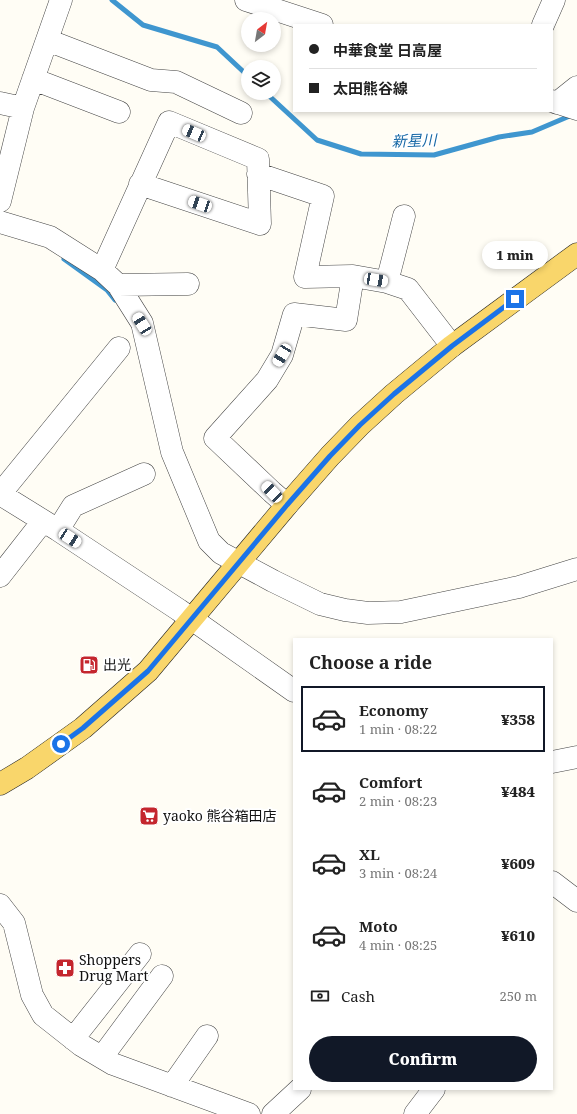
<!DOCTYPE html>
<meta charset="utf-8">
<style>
:root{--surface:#fff;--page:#f6f6f6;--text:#222;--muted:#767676;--line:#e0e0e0;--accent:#111827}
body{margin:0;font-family:"Noto Serif","Noto Sans JP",serif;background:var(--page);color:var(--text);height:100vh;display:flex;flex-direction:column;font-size:15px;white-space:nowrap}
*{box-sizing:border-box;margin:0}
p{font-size:13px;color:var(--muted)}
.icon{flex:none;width:22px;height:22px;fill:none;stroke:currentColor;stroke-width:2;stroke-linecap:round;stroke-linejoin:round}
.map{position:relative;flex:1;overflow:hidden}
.side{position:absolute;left:293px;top:638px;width:260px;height:452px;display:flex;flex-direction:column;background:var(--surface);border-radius:0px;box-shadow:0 2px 6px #0003}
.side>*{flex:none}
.banner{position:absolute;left:293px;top:24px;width:260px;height:88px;border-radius:0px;box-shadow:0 2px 6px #0003;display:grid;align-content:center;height:88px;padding:0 16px;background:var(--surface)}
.needle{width:26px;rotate:31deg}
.fabs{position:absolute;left:241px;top:12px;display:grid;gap:8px}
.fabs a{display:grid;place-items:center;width:40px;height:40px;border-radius:50%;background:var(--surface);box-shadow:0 2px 6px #0003;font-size:20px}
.end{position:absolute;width:18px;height:18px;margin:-9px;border:5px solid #1a73e8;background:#fff;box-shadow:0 0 0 2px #fff}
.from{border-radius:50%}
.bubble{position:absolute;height:28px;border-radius:14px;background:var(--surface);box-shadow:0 2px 6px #0003;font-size:13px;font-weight:800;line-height:28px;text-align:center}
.car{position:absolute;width:12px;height:24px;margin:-12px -6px;border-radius:5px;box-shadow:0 0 3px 1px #0007;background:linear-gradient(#fff 24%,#345 0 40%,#fff 0 76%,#345 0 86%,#fff 0)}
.banner b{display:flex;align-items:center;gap:14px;height:38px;font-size:15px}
.banner b+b{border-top:1px solid var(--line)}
.banner i{width:10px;height:10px;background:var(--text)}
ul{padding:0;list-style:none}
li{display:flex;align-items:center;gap:12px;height:66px;margin:0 8px 6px;padding:0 8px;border:2px solid transparent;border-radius:0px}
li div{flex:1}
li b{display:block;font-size:15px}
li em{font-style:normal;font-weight:800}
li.selected{border-color:var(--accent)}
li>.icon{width:36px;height:36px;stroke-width:1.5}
h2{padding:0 16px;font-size:18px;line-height:48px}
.pay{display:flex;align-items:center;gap:10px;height:44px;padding:0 16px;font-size:15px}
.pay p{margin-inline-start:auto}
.primary-button{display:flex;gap:8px;margin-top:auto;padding:8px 16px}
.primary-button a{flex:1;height:46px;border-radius:24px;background:var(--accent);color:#fff;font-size:16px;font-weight:800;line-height:46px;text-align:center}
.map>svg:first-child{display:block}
</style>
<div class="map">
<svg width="577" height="1114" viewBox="0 0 577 1114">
<rect width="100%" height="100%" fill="#fffdf5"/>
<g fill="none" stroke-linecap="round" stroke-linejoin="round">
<path stroke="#3f96cf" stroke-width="5" d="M112,0l31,25 74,22 31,29
M266,93l51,47 44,14 73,1 65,-18 33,-5 40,-17
M64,259l43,31 8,10"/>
<defs>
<path id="minor" d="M246,0l76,25
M543,25l11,-25
M47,40l104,40 25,2 65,31
M33,79l86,33
M552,101l25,8
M0,103l23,5
M557,103l20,-16
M258,174l65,22 -18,81 48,-1 34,6 21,7 44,57
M0,201l23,-93 38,-108
M0,222l50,15 52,33 16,15 24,38 30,129 37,89 12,12 52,28 47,23 25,6 23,3 33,-1 118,-25 58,-18
M102,270l67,-148 89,37 2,65 -120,-40
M387,282l17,-66
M118,285l70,-1
M0,494l58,36 121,80 115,81
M0,494l119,-146
M287,505l-15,-13 -57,-54 52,-58 15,-25 12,-41 52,6 7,-44
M58,530l15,-24 71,-32
M0,576l43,-55
M552,762l25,-5
M552,882l25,19
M0,905l14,18 18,72 11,20 38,30 32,19 136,50
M73,1039l67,-85
M102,1057l60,-81
M172,1086l35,-50
M273,1114l27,-25
M415,1114l19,-25"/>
<path id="major" d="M0,784l27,-16 56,-40 65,-57 139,-166 43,-49 30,-31 34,-31 58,-48 125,-92"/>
</defs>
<use href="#minor" stroke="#444" stroke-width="23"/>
<use href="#major" stroke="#222" stroke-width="23"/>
<use href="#minor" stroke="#fff" stroke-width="22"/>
<use href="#major" stroke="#f9d66b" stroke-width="22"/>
</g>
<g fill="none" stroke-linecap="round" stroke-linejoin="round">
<path stroke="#1a73e8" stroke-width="5" d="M61,744l22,-16 65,-57 139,-166 43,-49 30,-31 34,-31 58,-48 63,-47"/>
</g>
<defs>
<symbol id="fuel-square" viewBox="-11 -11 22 22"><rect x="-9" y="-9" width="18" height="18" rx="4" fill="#c4262e" stroke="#fff"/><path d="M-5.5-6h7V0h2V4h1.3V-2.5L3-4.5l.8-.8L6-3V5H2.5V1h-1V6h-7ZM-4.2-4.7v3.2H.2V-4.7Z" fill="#fff"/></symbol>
<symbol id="supermarket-square" viewBox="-11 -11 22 22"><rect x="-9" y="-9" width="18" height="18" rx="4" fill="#c4262e" stroke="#fff"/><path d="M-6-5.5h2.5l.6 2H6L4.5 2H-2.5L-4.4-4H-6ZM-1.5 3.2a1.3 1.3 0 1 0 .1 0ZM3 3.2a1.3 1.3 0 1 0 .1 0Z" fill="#fff"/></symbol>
<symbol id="pharmacy-square" viewBox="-11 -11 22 22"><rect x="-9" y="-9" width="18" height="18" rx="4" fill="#c4262e" stroke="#fff"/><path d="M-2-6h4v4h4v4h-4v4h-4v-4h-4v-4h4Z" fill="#fff"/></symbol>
</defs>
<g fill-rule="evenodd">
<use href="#fuel-square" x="78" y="654" width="22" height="22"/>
<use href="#supermarket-square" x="138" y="805" width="22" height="22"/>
<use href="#pharmacy-square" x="54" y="957" width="22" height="22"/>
</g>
<g text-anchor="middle" stroke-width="4" stroke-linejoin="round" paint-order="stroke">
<g font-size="14" fill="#111" stroke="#fff" text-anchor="start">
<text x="103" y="670">出光</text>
<text x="163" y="821">yaoko 熊谷箱田店</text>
<text x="79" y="965">Shoppers<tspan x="79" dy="16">Drug Mart</tspan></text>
</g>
<g font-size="15" font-style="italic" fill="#1768a6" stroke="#fff">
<text transform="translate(414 141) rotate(-2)" y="5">新星川</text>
</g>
</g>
</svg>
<div class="fabs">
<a><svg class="needle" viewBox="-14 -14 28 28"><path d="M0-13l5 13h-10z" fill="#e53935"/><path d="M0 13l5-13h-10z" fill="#767676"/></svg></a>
<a><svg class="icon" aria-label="layers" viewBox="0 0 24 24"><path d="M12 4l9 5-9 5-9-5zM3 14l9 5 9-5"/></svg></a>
</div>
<i class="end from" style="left:61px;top:744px"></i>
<i class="end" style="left:515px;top:299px"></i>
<div class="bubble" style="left:482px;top:241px;width:66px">1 min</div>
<i class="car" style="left:194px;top:133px;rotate:293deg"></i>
<i class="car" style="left:200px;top:204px;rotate:289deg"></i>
<i class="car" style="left:376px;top:280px;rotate:100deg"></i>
<i class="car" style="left:142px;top:324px;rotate:328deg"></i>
<i class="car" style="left:282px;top:355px;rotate:211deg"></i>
<i class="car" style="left:272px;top:492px;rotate:316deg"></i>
<i class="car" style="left:70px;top:538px;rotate:123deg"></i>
<div class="banner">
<b><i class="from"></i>中華食堂 日高屋</b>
<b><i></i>太田熊谷線</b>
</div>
<section class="side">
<h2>Choose a ride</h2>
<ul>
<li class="selected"><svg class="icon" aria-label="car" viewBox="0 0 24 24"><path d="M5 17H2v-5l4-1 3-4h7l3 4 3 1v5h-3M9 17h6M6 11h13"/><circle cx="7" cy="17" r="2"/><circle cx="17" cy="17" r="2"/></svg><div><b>Economy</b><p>1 min · 08:22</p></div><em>¥358</em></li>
<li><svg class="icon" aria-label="car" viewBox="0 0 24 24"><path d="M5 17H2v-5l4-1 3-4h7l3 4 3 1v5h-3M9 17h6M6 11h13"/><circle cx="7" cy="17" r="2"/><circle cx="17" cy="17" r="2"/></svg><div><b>Comfort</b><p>2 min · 08:23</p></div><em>¥484</em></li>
<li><svg class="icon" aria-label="car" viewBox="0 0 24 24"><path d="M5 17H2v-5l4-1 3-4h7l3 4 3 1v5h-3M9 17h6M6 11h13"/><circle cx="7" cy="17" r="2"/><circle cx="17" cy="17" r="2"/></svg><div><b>XL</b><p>3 min · 08:24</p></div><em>¥609</em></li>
<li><svg class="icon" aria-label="car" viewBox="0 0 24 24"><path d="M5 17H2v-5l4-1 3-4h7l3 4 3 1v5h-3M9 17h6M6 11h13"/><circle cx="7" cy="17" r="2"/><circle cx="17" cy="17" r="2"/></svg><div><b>Moto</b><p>4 min · 08:25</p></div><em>¥610</em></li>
</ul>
<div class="pay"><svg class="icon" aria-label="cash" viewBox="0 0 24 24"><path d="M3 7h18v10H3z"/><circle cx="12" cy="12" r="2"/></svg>Cash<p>250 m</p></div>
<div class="primary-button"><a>Confirm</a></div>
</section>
</div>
